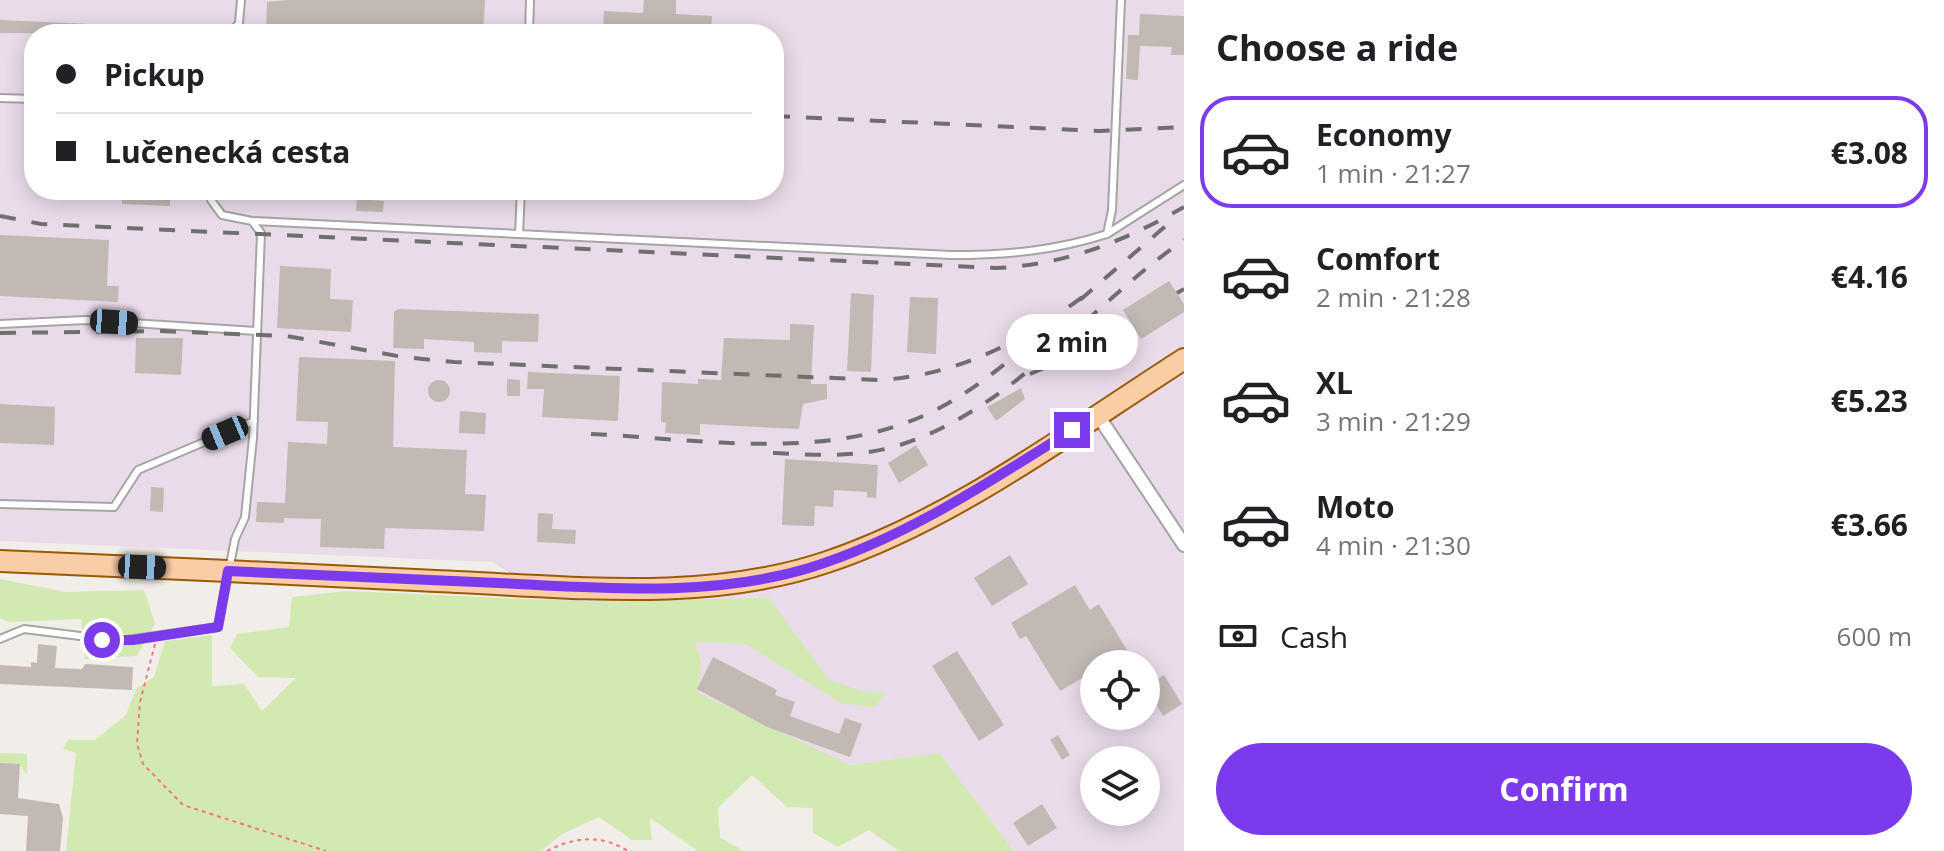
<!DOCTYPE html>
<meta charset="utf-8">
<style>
:root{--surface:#fff;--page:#f6f6f6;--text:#202124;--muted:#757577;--line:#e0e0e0;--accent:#7c3aed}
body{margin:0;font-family:"Open Sans",sans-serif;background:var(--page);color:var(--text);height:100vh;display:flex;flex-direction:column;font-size:30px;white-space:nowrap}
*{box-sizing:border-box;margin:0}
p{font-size:26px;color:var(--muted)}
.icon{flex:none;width:44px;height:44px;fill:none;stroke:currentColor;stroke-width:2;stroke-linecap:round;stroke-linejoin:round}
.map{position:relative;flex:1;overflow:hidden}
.details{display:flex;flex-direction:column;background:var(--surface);width:760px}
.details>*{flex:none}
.hud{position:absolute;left:24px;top:24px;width:760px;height:176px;border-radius:32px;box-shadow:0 4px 20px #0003;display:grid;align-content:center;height:176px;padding:0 32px;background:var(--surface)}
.controls{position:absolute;left:1080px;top:650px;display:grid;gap:16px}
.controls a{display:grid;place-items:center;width:80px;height:80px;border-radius:50%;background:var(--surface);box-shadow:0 4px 20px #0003;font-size:40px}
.end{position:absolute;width:36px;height:36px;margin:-18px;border:10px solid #7c3aed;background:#fff;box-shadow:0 0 0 4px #fff}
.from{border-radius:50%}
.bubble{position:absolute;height:56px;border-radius:28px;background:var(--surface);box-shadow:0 4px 20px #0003;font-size:26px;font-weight:700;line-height:56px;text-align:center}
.car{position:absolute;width:24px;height:48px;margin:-24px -12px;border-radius:10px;box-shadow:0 0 6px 2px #0007;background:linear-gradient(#222 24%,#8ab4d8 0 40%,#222 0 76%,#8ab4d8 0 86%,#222 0)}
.hud b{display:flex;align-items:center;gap:28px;height:76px;font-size:30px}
.hud b+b{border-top:2px solid var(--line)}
.hud i{width:20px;height:20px;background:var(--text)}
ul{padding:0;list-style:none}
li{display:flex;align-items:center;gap:24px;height:112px;margin:0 16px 12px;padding:0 16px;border:4px solid transparent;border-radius:32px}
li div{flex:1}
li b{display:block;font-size:30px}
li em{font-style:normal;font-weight:700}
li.selected{border-color:var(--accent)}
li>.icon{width:72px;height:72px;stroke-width:1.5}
h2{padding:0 32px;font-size:36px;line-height:96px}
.pay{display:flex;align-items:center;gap:20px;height:88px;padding:0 32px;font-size:30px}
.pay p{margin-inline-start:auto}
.cta{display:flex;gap:16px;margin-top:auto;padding:16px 32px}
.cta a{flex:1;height:92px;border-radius:48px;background:var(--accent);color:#fff;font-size:32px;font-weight:700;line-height:92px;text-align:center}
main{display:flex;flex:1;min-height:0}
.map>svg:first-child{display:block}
</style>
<main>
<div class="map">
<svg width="1184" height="851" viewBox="0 0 1184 851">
<rect width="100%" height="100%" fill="#f1eee9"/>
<path fill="#eadbe9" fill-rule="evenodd" d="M0,0h1184v851h-170l-75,-98 -89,12 -161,-67 -196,-136 -493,-21zM34,34h740v156h-740zM1094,664h52v52h-52zM1094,760h52v52h-52z"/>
<path fill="#d2e9b1" d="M0,579l66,13 78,-2 11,34 -18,32 -52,3 -4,-40 -73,3 -8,-4z
M347,591l250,11 172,-4 60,82 36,12h21l-12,15 -33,-4 -95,-59 -51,-2 6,21 -3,30 152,72 89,-12 75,98h-115l-30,-21 -31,17 -25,-14v-25l-26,-1 -35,-32 -34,33 2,29 23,14h-45l-48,-33 2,22h-20l-33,-23 -37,17 -21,17h-475l10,-98 -13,-4 5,-9h27l31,-25 10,-26 18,-12 11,-36 47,-6v51l32,-2 18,27 34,-33 -38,-1 -28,-29 7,-14 52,-7 3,-30z
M0,753l27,1v21l-7,-10 -20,-2z"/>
<path fill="#c2b9b5" d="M287,0h198l-2,34 -208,-5v5h-9l1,-32z
M644,0h32v14l36,2 -1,18h-108l1,-23 39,2z
M1140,14l44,2v39h-13l1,-8 -32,-1 -2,34 -12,-1 2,-44h11z
M0,20l136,6v8l-136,-1z
M170,190v16l-48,-2v-12z
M357,199l27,2 -1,11 -27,-1z
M0,235l109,5 -2,46h12l-1,16 -118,-6z
M280,266l51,3 -1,30 23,1 -2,32 -74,-4z
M1169,281l15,23v8l-43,27 -18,-29z
M851,293l23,2 -3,77 -24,-1z
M910,297l28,1 -2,56 -29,-2z
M398,309l141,5 -1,28 -36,-1v12l-28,-1v-10l-50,-3v10l-31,-1 1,-36z
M790,324l24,1 -3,59h16v15l-24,5 -4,25 -99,-5v11l-35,-2 1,-10 -5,-1 1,-40 36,2v-5l23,1 3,-42 66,2z
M136,338h47l-2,37 -46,-2z
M299,357l96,4 -2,86 74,3 -2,44 21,1 -2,36 -99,-3 -1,21 -64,-2 1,-28 -37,-1v5l-28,-1 1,-20 28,1 3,-61 39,2 1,-22 -32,-1z
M528,372l92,4 -2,45 -76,-4 2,-28h-17z
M507,379l13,1v16h-13z
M428 391a11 11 0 1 1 22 0a11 11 0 1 1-22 0Z
M1021,388l4,11 -29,22 -9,-14z
M0,404l55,3 -1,38 -54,-2z
M460,411l26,2 -1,21 -26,-1z
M916,445l12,20 -29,18 -11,-20z
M785,459l93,6 -2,33 -9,-1v-5l-33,-2 -1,17 -18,-1 -1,20 -32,-1z
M151,487l13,1 -1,24 -13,-1z
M538,513l15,1 -1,15 24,1 -1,14 -38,-2z
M1010,555l18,29 -36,22 -18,-28z
M1075,585l15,25 9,-6 28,46 -22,14h-11v7l-34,20 -34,-55 -6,3 -9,-16z
M38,644l19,2 -2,22 27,1 3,-5 48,3 -1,23 -132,-6v-19l31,2v-5l6,1z
M957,651l47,74 -25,16 -47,-75z
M713,657l64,33 -2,5 20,7 -5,14 49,18 6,-16 17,6 -12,33 -83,-30 -70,-38z
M1164,675l18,29 -19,12 -17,-30z
M1058,735l12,20 -8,5 -12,-20z
M0,763l20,1 -2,34 41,6 4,14 -3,33h-34l2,-35 -28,-2z
M1042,804l15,24 -29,18 -15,-23z"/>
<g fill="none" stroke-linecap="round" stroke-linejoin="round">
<defs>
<path id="lane" d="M230,34l9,-11 2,-23
M529,34l1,-34
M0,98l34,1
M252,221l699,34c55,0 103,-4 156,-21l5,-24 9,-210
M519,234l2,-44
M1107,234l77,-49
M0,324l86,-4 171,11
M0,504l114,3 24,-37 116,-49
M0,639l24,-10 96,12 98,-14 17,-88 10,-22 8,-79 8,-205 -9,-12 -30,-6 -11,-15 1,-10"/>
<path id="street" d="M1097,414l87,131"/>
<path id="primary" d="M0,561c145,6 291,13 436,20 129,5 267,23 391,-19 126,-42 246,-132 357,-203"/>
</defs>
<use href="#lane" stroke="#a5a5a5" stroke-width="10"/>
<use href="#street" stroke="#a5a5a5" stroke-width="16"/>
<use href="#primary" stroke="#995a06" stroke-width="24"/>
<path stroke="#f57776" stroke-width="2" stroke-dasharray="4 4" stroke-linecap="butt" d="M155,644l-15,58 -3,42 6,20 40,41 143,46
M547,851c27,-14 54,-17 81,0"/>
<use href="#lane" stroke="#fff" stroke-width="6"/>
<use href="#street" stroke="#fff" stroke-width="12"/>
<use href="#primary" stroke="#f9cda6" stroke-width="20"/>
<path stroke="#6f6f6f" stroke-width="4" stroke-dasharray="16 16" stroke-linecap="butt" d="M774,116l326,15 84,-4
M0,216l41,8 955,44c69,-3 129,-27 188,-61
M1177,293l7,-4
M1080,300l88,-76
M0,333l160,-2 127,5 116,21 51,5 426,18c80,-5 146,-40 209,-88
M1030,374l57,-25 43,-26
M591,434c108,5 230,27 332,-18 43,-19 79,-49 115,-80
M773,453c43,2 86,5 127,-8 113,-36 190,-140 284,-205"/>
</g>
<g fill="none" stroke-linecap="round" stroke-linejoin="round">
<path stroke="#7c3aed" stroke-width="10" d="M102,640h31l85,-13 10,-56c97,4 194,9 291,13 96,5 197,12 290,-16 95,-29 180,-86 263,-138"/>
</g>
</svg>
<div class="controls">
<a><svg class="icon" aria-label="locate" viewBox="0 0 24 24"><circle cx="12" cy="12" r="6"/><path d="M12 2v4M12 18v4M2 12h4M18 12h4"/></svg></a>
<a><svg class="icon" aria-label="layers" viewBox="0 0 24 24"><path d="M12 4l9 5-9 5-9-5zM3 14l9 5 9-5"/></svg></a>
</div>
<i class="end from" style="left:102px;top:640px"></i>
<i class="end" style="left:1072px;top:430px"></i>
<div class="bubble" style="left:1006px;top:314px;width:132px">2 min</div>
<i class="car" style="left:114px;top:322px;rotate:94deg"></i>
<i class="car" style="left:225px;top:433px;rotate:247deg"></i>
<i class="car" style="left:142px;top:567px;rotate:92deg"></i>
<div class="hud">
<b><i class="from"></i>Pickup</b>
<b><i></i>Lučenecká cesta</b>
</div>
</div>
<section class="details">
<h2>Choose a ride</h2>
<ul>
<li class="selected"><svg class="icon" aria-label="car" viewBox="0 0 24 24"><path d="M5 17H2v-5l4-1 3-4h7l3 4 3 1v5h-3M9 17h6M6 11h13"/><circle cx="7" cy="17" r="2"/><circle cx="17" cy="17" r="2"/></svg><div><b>Economy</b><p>1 min · 21:27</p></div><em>€3.08</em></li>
<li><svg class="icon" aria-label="car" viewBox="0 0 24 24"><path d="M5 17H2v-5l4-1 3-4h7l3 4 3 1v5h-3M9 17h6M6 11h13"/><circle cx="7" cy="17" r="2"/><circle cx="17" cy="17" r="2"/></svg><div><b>Comfort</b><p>2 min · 21:28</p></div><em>€4.16</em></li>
<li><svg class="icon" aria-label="car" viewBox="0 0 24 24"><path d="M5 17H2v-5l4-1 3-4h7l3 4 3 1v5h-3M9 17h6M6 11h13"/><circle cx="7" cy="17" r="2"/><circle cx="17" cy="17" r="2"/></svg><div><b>XL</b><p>3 min · 21:29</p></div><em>€5.23</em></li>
<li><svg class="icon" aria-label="car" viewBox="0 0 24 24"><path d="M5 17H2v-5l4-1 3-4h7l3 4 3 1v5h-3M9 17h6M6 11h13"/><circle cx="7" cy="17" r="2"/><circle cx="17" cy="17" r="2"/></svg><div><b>Moto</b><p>4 min · 21:30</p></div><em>€3.66</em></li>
</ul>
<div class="pay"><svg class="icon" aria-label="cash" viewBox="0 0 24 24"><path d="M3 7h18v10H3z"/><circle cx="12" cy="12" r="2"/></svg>Cash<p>600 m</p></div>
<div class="cta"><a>Confirm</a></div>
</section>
</main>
